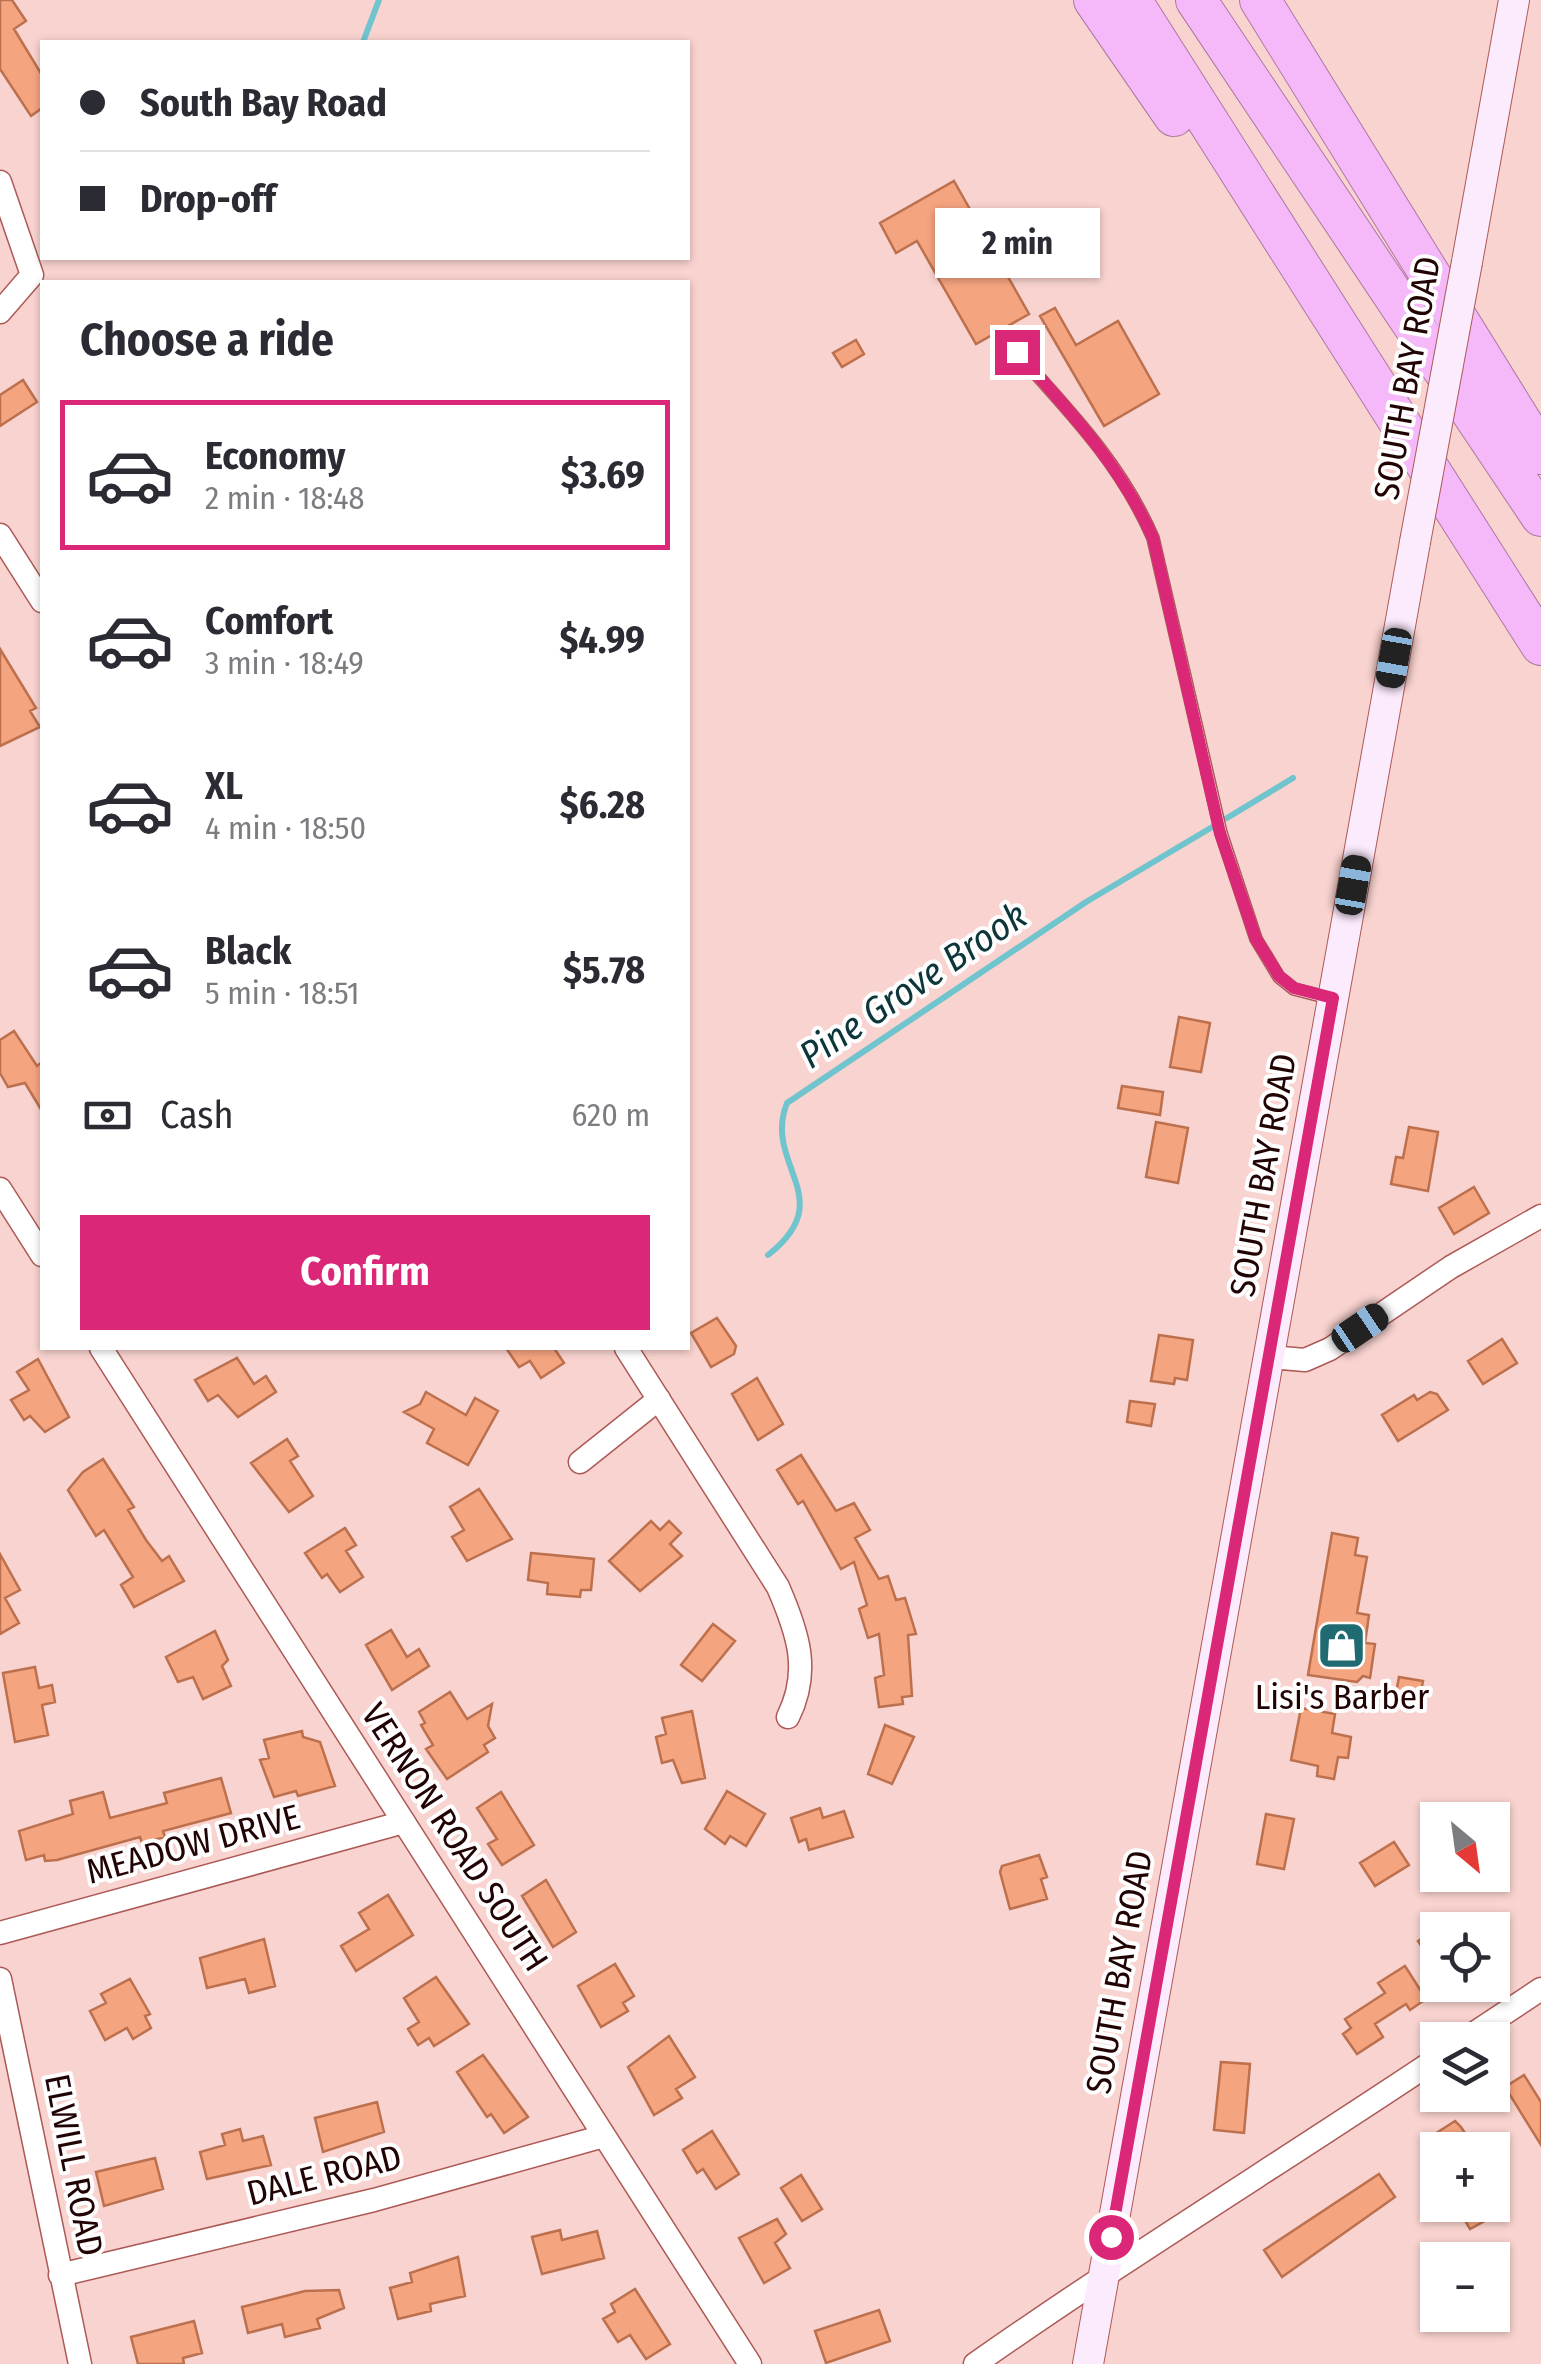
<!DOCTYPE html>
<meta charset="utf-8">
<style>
:root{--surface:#fff;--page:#f2f2f3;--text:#2b2b33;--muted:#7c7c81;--line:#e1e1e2;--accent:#db2777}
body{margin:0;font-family:"Fira Sans Condensed",sans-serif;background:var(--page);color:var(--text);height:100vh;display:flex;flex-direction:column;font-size:38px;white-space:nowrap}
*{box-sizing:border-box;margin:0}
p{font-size:32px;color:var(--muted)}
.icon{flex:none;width:55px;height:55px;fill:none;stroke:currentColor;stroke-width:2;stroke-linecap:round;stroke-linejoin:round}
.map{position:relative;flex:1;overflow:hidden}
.details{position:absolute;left:40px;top:280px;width:650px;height:1070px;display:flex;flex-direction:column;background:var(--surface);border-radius:0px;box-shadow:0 2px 8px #0004}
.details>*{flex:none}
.hud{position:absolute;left:40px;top:40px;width:650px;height:220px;border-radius:0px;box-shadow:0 2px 8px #0004;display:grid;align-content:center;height:220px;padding:0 40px;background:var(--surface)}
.needle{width:65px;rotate:151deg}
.controls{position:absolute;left:1420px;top:1802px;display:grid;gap:20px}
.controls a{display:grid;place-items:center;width:90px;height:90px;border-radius:0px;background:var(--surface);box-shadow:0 2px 8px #0004;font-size:50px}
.end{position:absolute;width:45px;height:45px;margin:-22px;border:12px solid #db2777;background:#fff;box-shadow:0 0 0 5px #fff}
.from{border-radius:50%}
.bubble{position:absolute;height:70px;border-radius:0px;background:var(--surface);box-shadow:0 2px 8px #0004;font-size:32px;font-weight:700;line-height:70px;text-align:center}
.car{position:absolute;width:30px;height:60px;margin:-30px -15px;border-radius:12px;box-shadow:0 0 8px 2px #0007;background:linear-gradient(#222 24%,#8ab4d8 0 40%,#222 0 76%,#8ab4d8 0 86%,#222 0)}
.hud b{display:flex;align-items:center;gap:35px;height:95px;font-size:38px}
.hud b+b{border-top:2px solid var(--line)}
.hud i{width:25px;height:25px;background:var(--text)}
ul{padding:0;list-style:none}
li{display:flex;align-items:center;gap:30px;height:150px;margin:0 20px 15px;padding:0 20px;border:5px solid transparent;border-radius:0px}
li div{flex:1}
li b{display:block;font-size:38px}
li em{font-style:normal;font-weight:700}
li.selected{border-color:var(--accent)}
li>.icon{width:90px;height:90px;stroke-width:1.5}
h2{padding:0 40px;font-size:45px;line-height:120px}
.pay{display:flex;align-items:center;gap:25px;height:110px;padding:0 40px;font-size:38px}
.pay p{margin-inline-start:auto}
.action{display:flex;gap:20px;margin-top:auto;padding:20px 40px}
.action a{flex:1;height:115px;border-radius:0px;background:var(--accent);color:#fff;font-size:40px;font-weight:700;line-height:115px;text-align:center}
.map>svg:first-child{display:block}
</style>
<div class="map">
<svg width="1541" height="2364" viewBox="0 0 1541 2364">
<rect width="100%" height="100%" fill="#f9d3cf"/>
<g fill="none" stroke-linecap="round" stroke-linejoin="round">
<path stroke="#70c4cd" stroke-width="6" d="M363,42l16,-42
M1227,818l66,-40
M768,1255c73,-57 -6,-90 19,-152l299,-201 128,-76"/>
</g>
<path fill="#f5a480" stroke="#bc704d" stroke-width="2.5" d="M0,0h12l14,21 -12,8 28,46v33l-11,8 -31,-47z
M954,181l75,133 -53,30 -59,-103 -21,12 -16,-30z
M1055,308l21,37 42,-24 41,73 -55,32 -64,-110z
M856,340l8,14 -22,13 -9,-14z
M23,380l14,22 -37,24v-31z
M0,649l36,59 -6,3 10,16 -40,19z
M1179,1017l31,6 -9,49 -31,-5z
M14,1031l23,35 5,-4v49l-17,-28 -17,4 -8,-14v-33z
M1122,1086l41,6 -3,23 -42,-7z
M1156,1122l32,6 -10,55 -32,-6z
M1409,1127l29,5 -10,59 -37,-7 5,-27 7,1z
M1474,1187l15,26 -35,21 -15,-26z
M717,1318l19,28 -2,8 -23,13 -20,-34z
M1159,1335l34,5 -6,40 -12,-2 -1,6 -23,-3z
M1502,1339l15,24 -34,21 -15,-23z
M506,1348h48l10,15 -23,15 -11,-17 -11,6z
M237,1358l17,26 12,-8 10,16 -38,25 -20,-22 -10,6 -13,-21z
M38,1359l31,58 -24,15 -15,-16 -6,4 -13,-20 18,-10 -12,-18z
M757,1378l26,46 -25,16 -26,-46z
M426,1392l40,23 9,-17 23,13 -30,54 -41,-22 7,-14 -30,-17 16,-8z
M1430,1392l7,2 11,16 -50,31 -16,-26 32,-20 3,5z
M1130,1401l25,3 -4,22 -24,-4z
M287,1439l11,17 -8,5 23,35 -24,16 -38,-49z
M801,1455l35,56 18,-8 16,27 -15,8 24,41 9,-3 8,24 9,-2 11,36 -8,1 4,61 -10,1 1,7 -24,3 -4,-29 9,-3 -5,-41 -11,4 -9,-29 8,-4 -13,-43 -13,7 -38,-68 -5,3 -21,-34z
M103,1459l31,48 -6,3 18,30 16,21 7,-5 15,25 -50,26 -13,-22 12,-8 -29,-47 -8,6 -28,-46 15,-18z
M479,1489l33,50 -45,22 -15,-24 12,-7 -14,-23z
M651,1521l9,9 9,-9 12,12 -11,11 12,12 -42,35 -31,-30z
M345,1528l11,17 -10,6 17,26 -23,15 -13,-18 -5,4 -17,-25z
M1332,1533l26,5 -3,17 12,2 -10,56 12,2 -4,28 10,1 -5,34 -7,-2 -6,6 -49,-7z
M531,1553l63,6 -3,31h-10l-1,7 -33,-3 1,-11 -20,-3z
M0,1554l20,36 -15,8 14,25 -19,11z
M713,1624l22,17 -33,40 -21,-16z
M391,1630l16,27 12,-8 10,17 -37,24 -26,-45z
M215,1631l13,29 -6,6 9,20 -28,13 -10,-22 -15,5 -12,-25z
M35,1667l4,21 13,-3 3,17 -13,3 6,30 -33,7 -12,-69z
M1399,1677l24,4 -4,22 -24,-5z
M450,1692l17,27 25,-15 -4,22 7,12 -11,7 4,7 -41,27 -21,-30 7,-4 -12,-20 4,-2 -6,-11z
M1301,1708l34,6 -3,19 19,4 -3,21 -10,-1 -4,22 -17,-3 1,-10 -27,-6z
M692,1711l13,67 -23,5 -9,-23 -11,3 -6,-26 10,-3 -4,-16z
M885,1725l29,12 -22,47 -24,-10z
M302,1731l1,6 17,5 15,44 -37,10 -2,-5 -22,6 -14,-37 9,-2 -5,-18z
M221,1778l10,35 -68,18 2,6 -23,6 -2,-6 -83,23 -12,1 -1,-6 -18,5 -7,-29 54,-17 -3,-13 33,-9 7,26 57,-15 -3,-10z
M727,1791l38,23 -19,32 -16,-10 -5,8 -20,-15z
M501,1792l33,53 -32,20 -14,-21 9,-5 -20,-31z
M820,1808l3,10 21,-7 9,26 -44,13 -3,-11 -7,3 -8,-24z
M1266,1814l28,5 -10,50 -27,-5z
M1394,1842l15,23 -34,21 -15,-23z
M1039,1855l8,22 -6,2 6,20 -37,10 -10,-37 2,-6z
M546,1880l30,52 -23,15 -31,-51z
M388,1895l25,40 -57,36 -15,-25 28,-17 -10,-16z
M1438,1928v42l-20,-29z
M264,1939l11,47 -26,7 -4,-14 -38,9 -7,-30z
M615,1964l19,32 -11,7 5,8 -27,16 -23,-41z
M1405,1966l21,33 -16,11 -4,-6 -31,20 8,13 -26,17 -14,-20 8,-6 -6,-9 40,-26 -7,-10z
M436,1977l33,47 -35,22 -5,-8 -11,7 -10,-16 11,-7 -15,-24z
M130,1979l20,35 -5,2 6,12 -18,11 -6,-11 -22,12 -15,-29 16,-8 -5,-9z
M669,2036l26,41 -19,12 6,9 -28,17 -26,-48z
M483,2055l45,62 -24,16 -13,-19 -4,3 -30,-45z
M1221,2062l29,2 -6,69 -30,-3z
M1524,2075l17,27v43l-36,-58z
M377,2102l7,30 -61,20 -8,-34z
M1455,2121l6,6 15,23h-37l-9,-13z
M240,2129l3,12 20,-5 8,29 -64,14 -7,-27 25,-7 -3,-11z
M712,2131l27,43 -23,15 -13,-20 -6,4 -14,-23z
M155,2158l8,31 -59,17 -8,-34z
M1379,2174l16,23 -113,80 -18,-27z
M801,2175l21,34 -20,12 -21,-33z
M1456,2205h27l7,13 -20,11z
M777,2219l9,15 -11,9 15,25 -26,15 -25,-45z
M560,2230l2,10 35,-9 7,27 -62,16 -10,-37z
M458,2257l7,39 -35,8 1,7 -33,8 -8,-31 22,-6 -2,-9z
M635,2289l35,55 -24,15 -16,-24 -12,7 -15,-23 12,-7 -4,-8z
M339,2290l5,18 -27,11 3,9 -35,9 -3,-13 -34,9 -6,-26 63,-16z
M879,2310l11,31 -64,22 -11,-32z
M194,2321l8,32 -19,5 1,6h-46l-7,-27z"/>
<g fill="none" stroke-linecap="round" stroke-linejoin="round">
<defs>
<path id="lane" d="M1017,353c53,59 104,111 136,185l68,295 35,106 23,38 15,12 35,9"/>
<path id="street" d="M0,182l32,93 -32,37
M0,535l42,66
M0,1189l42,66
M101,1348l649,1016
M626,1348l152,239c20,46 33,84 10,130
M1269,1357l36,3 25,-11 121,-82 90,-51
M580,1462l79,-63
M0,1933l404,-111
M0,1979l80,385
M1464,2040l77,-51
M60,2275l314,-75 230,-64
M975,2364c151,-106 309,-203 463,-306"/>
<path id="secondary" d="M1467,262l47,-262
M1088,2364l327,-1822"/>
<path id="highway" d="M1094,0l80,116
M1131,0l410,645
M1196,0l345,516
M1260,0l281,454"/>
</defs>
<use href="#lane" stroke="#ac5a56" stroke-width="14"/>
<use href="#street" stroke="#ac5a56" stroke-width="25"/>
<use href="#secondary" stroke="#ac5a56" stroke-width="32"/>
<use href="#highway" stroke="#ab79a3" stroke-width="42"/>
<use href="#lane" stroke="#fff" stroke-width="11"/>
<use href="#street" stroke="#fff" stroke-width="22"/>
<use href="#secondary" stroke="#fceafd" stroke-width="30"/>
<use href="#highway" stroke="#f5b8f9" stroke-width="40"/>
<defs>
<path id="secondary-bridge" d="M1415,542l52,-280"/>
</defs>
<use href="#secondary-bridge" stroke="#ac5a56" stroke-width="32" stroke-linecap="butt"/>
<use href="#secondary-bridge" stroke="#fceafd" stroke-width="30"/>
</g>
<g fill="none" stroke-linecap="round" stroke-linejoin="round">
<path stroke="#db2777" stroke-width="12" d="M1017,352c53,60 103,112 136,186l67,295 36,106 23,37 15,12 39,10 -222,1239"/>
</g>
<defs>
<symbol id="shop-square" viewBox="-11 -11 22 22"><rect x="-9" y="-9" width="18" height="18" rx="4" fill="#206b72" stroke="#fefefe"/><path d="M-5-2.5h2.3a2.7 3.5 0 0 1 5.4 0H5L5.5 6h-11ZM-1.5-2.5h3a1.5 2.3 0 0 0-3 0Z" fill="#fff"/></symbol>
</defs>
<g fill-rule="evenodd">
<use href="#shop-square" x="1314" y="1618" width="55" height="55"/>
</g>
<g text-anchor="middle" stroke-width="8" stroke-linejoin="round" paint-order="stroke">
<g font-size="35" fill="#210304" stroke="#fefefe">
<text transform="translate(1407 378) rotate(-80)" y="12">SOUTH BAY ROAD</text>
<text transform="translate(1263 1175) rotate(-80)" y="12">SOUTH BAY ROAD</text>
<text transform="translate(455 1837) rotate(57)" y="12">VERNON ROAD SOUTH</text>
<text transform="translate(193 1844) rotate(-15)" y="12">MEADOW DRIVE</text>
<text transform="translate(1119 1972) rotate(-80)" y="12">SOUTH BAY ROAD</text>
<text transform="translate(74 2165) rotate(79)" y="12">ELWILL ROAD</text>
<text transform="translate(324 2175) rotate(-14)" y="12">DALE ROAD</text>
</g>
<g font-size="35" fill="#210304" stroke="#fefefe">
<text x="1342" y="1709">Lisi's Barber</text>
</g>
<g font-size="38" font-style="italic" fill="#0c363a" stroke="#fefefe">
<text transform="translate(913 985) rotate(-34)" y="13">Pine Grove Brook</text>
</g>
</g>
</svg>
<div class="controls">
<a><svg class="needle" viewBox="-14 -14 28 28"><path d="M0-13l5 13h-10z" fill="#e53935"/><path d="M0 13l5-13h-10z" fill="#7c7c81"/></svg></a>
<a><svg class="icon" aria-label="locate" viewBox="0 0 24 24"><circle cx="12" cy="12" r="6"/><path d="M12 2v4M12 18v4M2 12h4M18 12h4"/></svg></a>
<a><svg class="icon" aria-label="layers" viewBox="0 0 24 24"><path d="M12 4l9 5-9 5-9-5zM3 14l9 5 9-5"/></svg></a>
<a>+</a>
<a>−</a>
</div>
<i class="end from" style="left:1111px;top:2237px"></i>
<i class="end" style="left:1017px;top:352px"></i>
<div class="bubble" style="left:935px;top:208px;width:165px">2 min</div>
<i class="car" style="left:1394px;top:658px;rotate:190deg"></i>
<i class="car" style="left:1353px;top:885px;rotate:10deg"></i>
<i class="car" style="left:1360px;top:1328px;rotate:56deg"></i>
<div class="hud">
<b><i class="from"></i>South Bay Road</b>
<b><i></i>Drop-off</b>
</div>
<section class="details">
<h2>Choose a ride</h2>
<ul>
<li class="selected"><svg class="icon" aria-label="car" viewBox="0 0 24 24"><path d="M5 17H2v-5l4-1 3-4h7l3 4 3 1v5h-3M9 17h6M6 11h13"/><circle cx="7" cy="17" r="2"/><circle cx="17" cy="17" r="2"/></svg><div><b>Economy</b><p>2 min · 18:48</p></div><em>$3.69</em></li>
<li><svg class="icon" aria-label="car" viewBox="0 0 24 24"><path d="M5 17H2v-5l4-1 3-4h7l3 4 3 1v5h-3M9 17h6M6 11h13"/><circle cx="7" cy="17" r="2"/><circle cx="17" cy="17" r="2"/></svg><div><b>Comfort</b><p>3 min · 18:49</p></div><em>$4.99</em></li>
<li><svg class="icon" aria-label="car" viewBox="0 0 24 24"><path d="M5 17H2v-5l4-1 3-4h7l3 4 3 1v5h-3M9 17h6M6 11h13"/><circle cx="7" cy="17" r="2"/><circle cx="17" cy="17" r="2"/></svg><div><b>XL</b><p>4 min · 18:50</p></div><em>$6.28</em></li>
<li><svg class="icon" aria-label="car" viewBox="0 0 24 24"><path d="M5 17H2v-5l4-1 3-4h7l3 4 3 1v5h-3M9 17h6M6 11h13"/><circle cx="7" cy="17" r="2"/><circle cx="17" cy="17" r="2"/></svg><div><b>Black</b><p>5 min · 18:51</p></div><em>$5.78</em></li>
</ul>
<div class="pay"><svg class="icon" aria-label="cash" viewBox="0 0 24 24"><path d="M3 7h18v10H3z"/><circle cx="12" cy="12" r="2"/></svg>Cash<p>620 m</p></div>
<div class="action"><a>Confirm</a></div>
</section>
</div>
